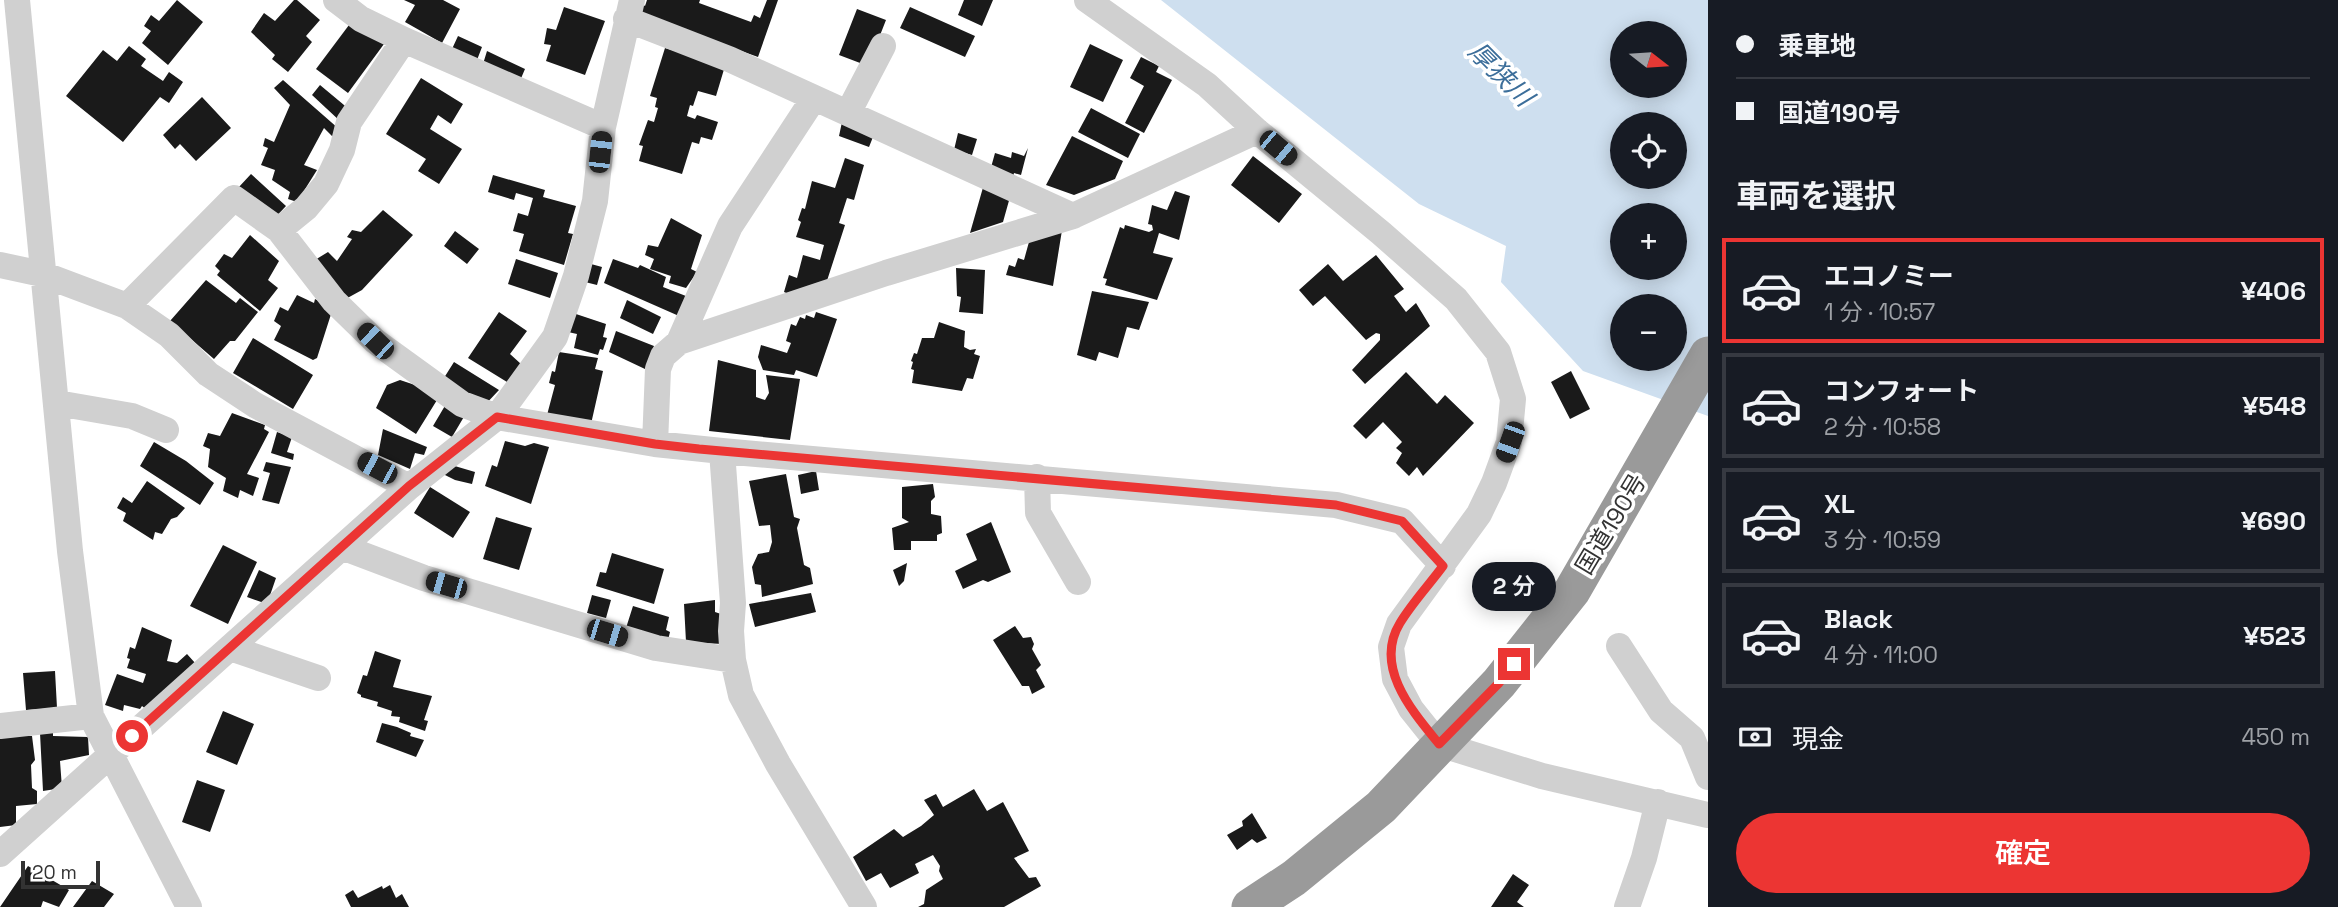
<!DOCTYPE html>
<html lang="ja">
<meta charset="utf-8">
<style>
:root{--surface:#171b24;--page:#20242c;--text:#f1f3f6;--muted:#9ea1a6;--line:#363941;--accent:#ec3533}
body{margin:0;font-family:"Space Grotesk","Noto Sans JP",sans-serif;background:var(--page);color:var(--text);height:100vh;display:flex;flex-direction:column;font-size:26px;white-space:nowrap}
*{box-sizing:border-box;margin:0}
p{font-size:23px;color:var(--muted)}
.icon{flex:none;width:38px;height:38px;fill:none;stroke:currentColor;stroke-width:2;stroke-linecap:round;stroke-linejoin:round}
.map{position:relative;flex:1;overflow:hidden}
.drawer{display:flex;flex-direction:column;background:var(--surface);width:630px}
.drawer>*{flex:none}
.banner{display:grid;align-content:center;height:154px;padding:0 28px;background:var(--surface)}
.needle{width:46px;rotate:107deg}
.fabs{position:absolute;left:1610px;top:21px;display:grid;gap:14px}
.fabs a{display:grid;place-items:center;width:77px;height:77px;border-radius:50%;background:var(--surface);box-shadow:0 4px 18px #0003;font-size:35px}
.scale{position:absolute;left:21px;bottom:18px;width:79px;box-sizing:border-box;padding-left:7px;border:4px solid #333;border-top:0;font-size:19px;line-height:24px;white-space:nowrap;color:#333;-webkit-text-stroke:5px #fff;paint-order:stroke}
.end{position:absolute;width:32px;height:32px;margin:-16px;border:9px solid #ec3533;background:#fff;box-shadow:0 0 0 4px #fff}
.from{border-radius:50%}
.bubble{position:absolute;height:49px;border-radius:24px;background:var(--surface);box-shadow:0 4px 18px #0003;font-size:23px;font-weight:600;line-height:49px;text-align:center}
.car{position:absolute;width:21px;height:42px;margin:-21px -10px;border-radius:9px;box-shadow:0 0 5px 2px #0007;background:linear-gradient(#222 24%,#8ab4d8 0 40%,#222 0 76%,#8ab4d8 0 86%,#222 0)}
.banner b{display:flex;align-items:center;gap:24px;height:66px;font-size:26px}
.banner b+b{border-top:2px solid var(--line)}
.banner i{width:18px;height:18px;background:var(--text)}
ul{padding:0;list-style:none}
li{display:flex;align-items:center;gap:21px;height:105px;margin:0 14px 10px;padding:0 14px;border:4px solid var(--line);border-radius:0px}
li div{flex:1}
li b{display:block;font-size:26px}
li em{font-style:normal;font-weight:600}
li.current{border-color:var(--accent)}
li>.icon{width:63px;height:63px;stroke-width:1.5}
h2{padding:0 28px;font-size:32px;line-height:84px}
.pay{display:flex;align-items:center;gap:18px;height:77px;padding:0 28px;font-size:26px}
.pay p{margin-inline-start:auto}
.cta{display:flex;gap:14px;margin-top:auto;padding:14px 28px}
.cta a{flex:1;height:80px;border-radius:42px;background:var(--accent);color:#fff;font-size:28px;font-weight:600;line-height:80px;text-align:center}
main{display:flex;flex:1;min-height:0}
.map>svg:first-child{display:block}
</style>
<main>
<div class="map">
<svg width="1708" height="907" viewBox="0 0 1708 907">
<rect width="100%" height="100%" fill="#fff"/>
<path fill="#cedfef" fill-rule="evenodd" d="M1161,0h547v416l-125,-45 -82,-89 5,-36 -87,-42zM1622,33h53v53h-53zM1622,124h53v53h-53zM1622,215h53v53h-53zM1622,306h53v53h-53z"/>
<path fill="#1a1a1a" d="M177,0l26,22 -35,43 -26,-22 9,-12 -7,-5 7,-11 8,6z
M294,0h3l23,20 -14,16 6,6 -24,30 -16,-13 3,-4 -24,-23 13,-19 11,8z
M404,0h39l17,9 -18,34 -37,-21 10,-17z
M647,0h53l-1,3 52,19 3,-7 6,3 7,-18h11l-20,57 -120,-43 4,-10 3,2z
M964,0h29l-11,26 -24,-11z
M564,7l41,14 -20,54 -39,-14 5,-16 -7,-1 3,-16 9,2z
M910,7l65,29 -10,21 -65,-29z
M857,9l29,11 -18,46 -29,-11z
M352,21l32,23 -36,49 -32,-24z
M458,36l24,11 -5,13 -25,-11z
M1090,44l33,16 -20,42 -33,-15z
M129,46l17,13 -5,7 22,15 6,-9 14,10 -14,21 -9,-6 -37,45 -57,-46 37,-46 14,11z
M665,48l60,18 -9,30 -18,-5 -5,15 -3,-1 -3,11 8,3 2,-4 21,7 -6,18 -11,-3 -2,7 -7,-2 -10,32 -43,-13 4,-15 -4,-1 9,-25 6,2 4,-14 -3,-1 2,-9 -7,-2z
M487,51l38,18 -6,14 -36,-19z
M1141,57l18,9 -3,6 16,8 -28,53 -19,-10 19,-37 -14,-8z
M421,78l42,26 -12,20 -13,-9 -8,14 32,20 -23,35 -21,-13 8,-12 -40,-25z
M283,80l56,49 -6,8 -9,-9 -20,37 13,5 -20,32 -9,-3 2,-7 -18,-12 3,-10 -14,-5 7,-17 -5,-2 2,-8 9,4 16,-37 -16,-17z
M320,85l30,25 -9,12 -29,-27z
M202,97l29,31 -35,33 -16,-17 -5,5 -12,-14z
M1091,108l49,26 -12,24 -50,-26z
M842,122l31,15 -4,10 -30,-11z
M958,133l19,6 -5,16 -18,-5z
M1072,136l51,25 -8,18 -41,16 -28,-10z
M1028,148l-7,27 -7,-2 -1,4 -23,-6 5,-18 16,5 1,-6 12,4z
M1253,156l49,38 -23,29 -48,-38z
M845,158l19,7 -10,35 -7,-2 -8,25 6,2 -21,65 -30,6 -10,-4 5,-17 8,3 6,-23 17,5 4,-15 -28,-8 5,-15 -3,-2 4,-12 3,1 7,-28 23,7z
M251,174l35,32 -13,14 -35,-32z
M493,175l52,15 -2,7 33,9 -8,27 5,1 -9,31 -45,-14 5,-17 -11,-3 5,-18 10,3 5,-18 -17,-5 -2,7 -26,-8z
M984,184l26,13 -7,25 -33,11z
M1175,191l15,5 -11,44 -20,-7 -6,20 20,5 -16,42 -52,-15 2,-6 -4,-1 17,-51 4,2 1,-4 24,7 4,-2 -1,-5 -4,-1 4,-19 15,5z
M383,210l30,25 -51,55 -20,11 -32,-38 18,-11 9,9 15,-22 -5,-2 5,-7 9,2z
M671,218l31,17 -11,34 6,3 -11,16 -17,-5 2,-7 -21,-7 4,-10 -9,-4 3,-10 10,2z
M1063,224l-10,62 -47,-11 3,-10 6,2 3,-9 6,2 8,-29z
M455,231l24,18 -12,15 -23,-18z
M250,235l29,26 -11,19 10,8 -18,23 -43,-36 3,-4 -5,-5 9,-12 8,4z
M1376,255l28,34 -10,7 12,16 10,-9 14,23 -65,58 -13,-14 28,-30v-6l-4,-1 -10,7 -41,-44 -12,10 -14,-16 29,-26 15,17z
M516,259l42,14 -8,25 -42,-14z
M613,259l25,9 2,-3 26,12 -3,10 28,11 -12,18 -75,-33z
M591,264l11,3 -5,18 -12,-3z
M956,268l29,2 -2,44 -24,-2 2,-15 -4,-1z
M206,280l30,23 4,-5 18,14 -23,29h-5l-16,18 -44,-38z
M1092,291l57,11 -10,28 -12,-3 -9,31 -19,-6 -3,9 -19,-6z
M297,295l17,8 1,-4 18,9 -16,50 -4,2 -39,-20 7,-14 -7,-5 6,-14 8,4z
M627,300l34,17 -8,17 -33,-16z
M499,312l28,19 -17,23 11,10 -14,18 -39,-24z
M816,312l21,7 -20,58 -21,-7 -2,5 -31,-5 -5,-13 3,-12 26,8 4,-10 -5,-2 5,-17 5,2 4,-9 5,2 1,-4 8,3z
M573,313l33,11 -3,13 4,1 -4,12 -3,-1 -2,6 -24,-7 3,-14 -9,-2z
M939,322l26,9 -1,16 6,3 6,-1 -2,5 6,2 -7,23 -6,-1 -5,13 -50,-8 2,-13 -3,-1 2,-7 -2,-1 3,-8 3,1 5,-16h12z
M616,331l38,15 -9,23 -36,-17z
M253,338l60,37 -20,34 -60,-36z
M559,352l39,6 -3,11 8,2 -12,53 -44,-9 8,-30 -6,-2 3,-12 3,1z
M718,360l38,10v27l9,3 4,-7 -3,-18 34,4 -10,61 -81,-9z
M454,362l45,28 -16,17 -41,-26z
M1571,371l19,38 -20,10 -19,-37z
M1406,372l31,32 8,-9 29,28 -51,53 -6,-9 -8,9 -13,-13 6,-10 -6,-5 6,-6 -19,-20 -17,17 -13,-13z
M400,380l15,5 22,15 -21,34 -40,-26 11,-23z
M446,404l19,11 -13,22 -19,-11z
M232,413l33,12 -1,4 5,3 -22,42 12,4 -6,18 -13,-6 -2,8 -15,-7 3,-13 -18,-11 2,-18 -7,-3 5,-13 12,3z
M383,429l44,18 -3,8 -9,-2 -5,16 -32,-14z
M277,432l15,5 -5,15 7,2 -1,6 -22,-7z
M505,441l20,5 9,-3 15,4 -18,57 -46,-18 7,-21 5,2z
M154,442l32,19 28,22 -14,22 -60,-39z
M266,462l25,5 -12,37 -17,-4 8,-27 -7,-2z
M448,464l27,8 -3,12 -17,-4 -12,-6z
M816,471l3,19 -18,4 -3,-19z
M786,474l8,43 6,2 -3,9 7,37 6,3 3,16 -51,13 -1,-12 -6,-1 -3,-17 6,-13 11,-2 3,-10 -2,-17 -11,1 -10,-45z
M147,481l38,27 -8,9 -6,2 -9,15 -7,-2 -2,8 -30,-19 3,-8 -9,-5 6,-11 9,6z
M933,484l2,13 -4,4v13l10,2 1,17 -5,2v6h-26v9h-17l-2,-22 17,-6 -7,-4v-31z
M430,487l40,25 -17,26 -39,-25z
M496,517l36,11 -13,42 -36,-11z
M991,522l20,50 -23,10 -5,-2 -20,9 -8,-18 22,-11 -11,-26z
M223,545l34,17 -29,62 -38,-18z
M612,553l52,16 -10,35 -58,-18 4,-14 6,1z
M907,563l-3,18 -5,5 -6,-16z
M259,570l17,8 -9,26 -20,-7z
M811,593l5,19 -61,15 -6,-23z
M592,595l19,5 -5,18 -19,-5z
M715,600v12l6,2 1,30 -36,-2 -2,-38z
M633,606l36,11 -3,13 4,2 -2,8 -42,-12z
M1015,626l8,12 8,-1 3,7 -2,5 9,16 -5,5 9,17 -13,7 -3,-8h-7l-29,-46z
M142,627l30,13 -5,21 10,2 10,-9 9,10 -49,46 -5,-4 -2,3 -16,-4 -1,6 -18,-6 12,-31 26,9 3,-9 -19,-6 3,-9 -3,-1 3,-11 5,2z
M375,651l26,9 -8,27 39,9 -8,24 4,1 -3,10 -26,-9 1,-5 -9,-1 1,-5 -15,-5 1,-4 -17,-5v-2l-4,-2 6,-18 4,1z
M55,671l2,37 -31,2 -3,-37z
M223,711l31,13 -17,41 -31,-13z
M382,723l15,4 14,6 -1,3 14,4 -8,17 -40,-15z
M53,730v6l35,1 1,18 -29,6 2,27 -19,3 -3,-58z
M0,735l32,1 3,24 -4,5 1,23 5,3v13l-21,2v19l-16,2z
M197,780l28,10 -15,42 -28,-10z
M974,789l13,22 16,-9 26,49 -15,7 15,20 7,-1 5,9 -37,21h-86l6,-3 2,-14 17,-11 -4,-8 1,-5 -7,-11 -18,9 4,9 -29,15 -9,-15 -15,8 -13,-24 41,-28 9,8 18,-11 13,-11 -10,-15 12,-6 7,13z
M1252,813l15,25 -10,5 -5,-4 -15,11 -10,-15 16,-9 -1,-5z
M28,866l41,24 -10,17 -16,-6 -2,6h-41z
M1513,874l16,11 -12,17 7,5h-33z
M92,881l22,13 -10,13h-31z
M390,885l6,13 6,-4 7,13h-58l-6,-12 8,-5 5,8 24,-12 1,3z"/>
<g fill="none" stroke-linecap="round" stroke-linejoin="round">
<path stroke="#d0d0d0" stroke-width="26" d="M17,0l53,551 21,165 98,191
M1087,0l120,85 50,46 124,102 75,66 42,53 15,47 -4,43 -15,41 -15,31 -80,110 -8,23 4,32 16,30 28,35 103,32 166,39
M626,19l103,40 344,157
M848,113l35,-67
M603,127l29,-127
M279,230l55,71 41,40 87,63 35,13 158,27 67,7 614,54 66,16 41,45
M0,265l42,9 85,32 107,-108 45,32 27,-22 20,-24 16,-34 7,-28 55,-82
M127,306l42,29 39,39 47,31 154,82
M679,342l51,-116 84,-128
M57,403l75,13 34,14
M655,444l3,-75 5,-13 16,-14 207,-69 187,-57 184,-85
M722,451l11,152 -2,28 2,29 8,35 37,69 86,143
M1037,477l1,36 40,69
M342,547l82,31 232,70 77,12
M1619,646l42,65 31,27 16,39
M230,648l88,30
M0,726l91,-10
M0,854l409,-367 88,-70 58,-80 21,-61 19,-75 8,-74 -199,-87 -43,-21 -25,-19
M1627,907l17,-49 14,-56"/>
<path stroke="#9a9a9a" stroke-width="37" d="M1250,907l44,-29 87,-71 118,-124 73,-92 136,-236"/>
</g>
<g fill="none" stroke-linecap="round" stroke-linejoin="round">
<path stroke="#ec3533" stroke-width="9" d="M132,736l277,-250 88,-69 158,27 44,5 637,56 66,16 41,45c-14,19 -31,37 -43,57 -27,44 13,89 39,121l60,-61 15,-19"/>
</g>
<g text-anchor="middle" stroke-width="7" stroke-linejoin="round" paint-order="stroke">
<g font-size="24" fill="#333" stroke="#fff">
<text transform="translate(1611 524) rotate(-59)" y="8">国道190号</text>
</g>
<g font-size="26" font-style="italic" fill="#3c6e9a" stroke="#fff">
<text transform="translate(1501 74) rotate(45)" y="9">厚狭川</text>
</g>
</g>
</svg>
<div class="fabs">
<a><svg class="needle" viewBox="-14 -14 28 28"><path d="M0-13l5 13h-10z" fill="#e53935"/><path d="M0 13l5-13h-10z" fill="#9ea1a6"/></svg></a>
<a><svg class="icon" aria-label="locate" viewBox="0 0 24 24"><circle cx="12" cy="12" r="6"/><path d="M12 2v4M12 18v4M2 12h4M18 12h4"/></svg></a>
<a>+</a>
<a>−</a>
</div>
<div class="scale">20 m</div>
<i class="end from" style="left:132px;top:736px"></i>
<i class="end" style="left:1514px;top:664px"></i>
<div class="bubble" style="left:1472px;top:562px;width:84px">2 分</div>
<i class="car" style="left:1278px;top:148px;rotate:130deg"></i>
<i class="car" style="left:600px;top:152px;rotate:6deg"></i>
<i class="car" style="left:375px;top:341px;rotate:314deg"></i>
<i class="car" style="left:1510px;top:442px;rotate:200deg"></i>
<i class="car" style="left:377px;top:468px;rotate:298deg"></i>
<i class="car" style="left:446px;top:585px;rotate:286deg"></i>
<i class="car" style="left:607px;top:633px;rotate:107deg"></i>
</div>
<section class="drawer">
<div class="banner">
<b><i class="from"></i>乗車地</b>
<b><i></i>国道190号</b>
</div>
<h2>車両を選択</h2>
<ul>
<li class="current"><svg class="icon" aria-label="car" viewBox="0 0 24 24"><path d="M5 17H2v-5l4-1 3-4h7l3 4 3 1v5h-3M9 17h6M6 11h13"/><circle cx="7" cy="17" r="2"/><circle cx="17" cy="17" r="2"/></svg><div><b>エコノミー</b><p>1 分 · 10:57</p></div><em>¥406</em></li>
<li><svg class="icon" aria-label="car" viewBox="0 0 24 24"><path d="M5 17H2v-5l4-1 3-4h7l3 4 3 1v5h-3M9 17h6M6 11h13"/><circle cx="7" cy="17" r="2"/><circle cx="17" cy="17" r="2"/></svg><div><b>コンフォート</b><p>2 分 · 10:58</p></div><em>¥548</em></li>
<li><svg class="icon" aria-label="car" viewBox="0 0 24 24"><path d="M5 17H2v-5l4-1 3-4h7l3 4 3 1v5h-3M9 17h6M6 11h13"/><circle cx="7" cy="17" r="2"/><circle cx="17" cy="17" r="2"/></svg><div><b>XL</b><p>3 分 · 10:59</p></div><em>¥690</em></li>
<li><svg class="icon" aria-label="car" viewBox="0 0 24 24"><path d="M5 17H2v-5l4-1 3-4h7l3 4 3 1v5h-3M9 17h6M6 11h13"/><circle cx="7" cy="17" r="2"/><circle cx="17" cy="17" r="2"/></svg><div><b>Black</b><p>4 分 · 11:00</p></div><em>¥523</em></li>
</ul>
<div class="pay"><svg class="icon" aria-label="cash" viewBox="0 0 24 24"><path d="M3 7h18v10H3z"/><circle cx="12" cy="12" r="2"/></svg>現金<p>450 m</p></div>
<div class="cta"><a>確定</a></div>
</section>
</main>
